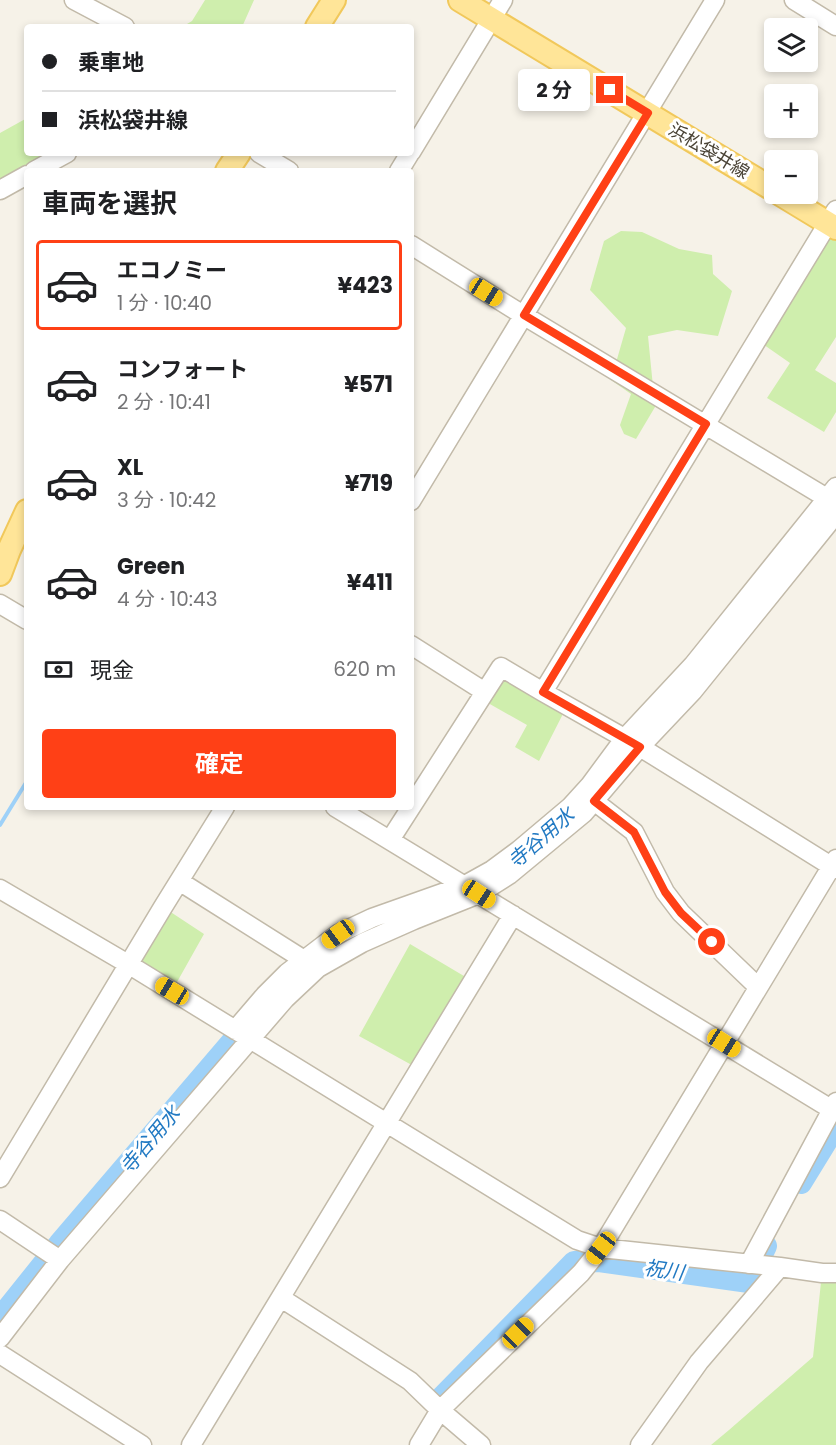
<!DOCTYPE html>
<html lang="ja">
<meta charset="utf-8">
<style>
:root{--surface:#fff;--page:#f6f6f6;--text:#202124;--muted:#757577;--line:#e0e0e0;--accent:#ff4016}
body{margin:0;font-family:Poppins,"Noto Sans JP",sans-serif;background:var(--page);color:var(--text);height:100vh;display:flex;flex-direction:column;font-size:22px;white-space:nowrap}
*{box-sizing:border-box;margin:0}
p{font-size:20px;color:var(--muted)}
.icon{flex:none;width:33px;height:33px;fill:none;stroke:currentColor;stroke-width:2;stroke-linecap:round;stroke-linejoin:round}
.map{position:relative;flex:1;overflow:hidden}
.side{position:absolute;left:24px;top:168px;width:390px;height:642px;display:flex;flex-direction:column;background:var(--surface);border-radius:6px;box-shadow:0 3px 9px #0003}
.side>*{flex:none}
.guide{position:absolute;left:24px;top:24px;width:390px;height:132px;border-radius:6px;box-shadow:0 3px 9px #0003;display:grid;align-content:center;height:132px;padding:0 18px;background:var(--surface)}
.tools{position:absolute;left:764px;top:18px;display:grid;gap:12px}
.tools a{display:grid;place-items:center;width:54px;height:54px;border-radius:6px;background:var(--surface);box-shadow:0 3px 9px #0003;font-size:30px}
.end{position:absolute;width:27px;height:27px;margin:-14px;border:8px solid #ff4016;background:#fff;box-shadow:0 0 0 3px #fff}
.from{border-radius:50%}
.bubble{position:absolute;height:42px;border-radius:6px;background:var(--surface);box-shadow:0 3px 9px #0003;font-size:20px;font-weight:700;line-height:42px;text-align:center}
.car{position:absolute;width:18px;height:36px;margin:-18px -9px;border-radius:8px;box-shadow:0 0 4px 2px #0007;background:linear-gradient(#f5c518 24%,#345 0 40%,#f5c518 0 76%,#345 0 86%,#f5c518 0)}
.guide b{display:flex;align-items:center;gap:21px;height:57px;font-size:22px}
.guide b+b{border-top:2px solid var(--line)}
.guide i{width:15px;height:15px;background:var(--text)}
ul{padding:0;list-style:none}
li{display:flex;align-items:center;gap:18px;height:90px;margin:0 12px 9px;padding:0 6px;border:3px solid transparent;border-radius:6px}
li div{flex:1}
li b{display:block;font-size:22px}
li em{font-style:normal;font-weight:700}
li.current{border-color:var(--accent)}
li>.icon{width:54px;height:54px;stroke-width:1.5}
h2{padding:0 18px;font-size:27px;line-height:72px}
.pay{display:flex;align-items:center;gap:15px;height:66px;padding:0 18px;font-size:22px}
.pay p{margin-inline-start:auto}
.cta{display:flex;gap:12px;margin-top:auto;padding:12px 18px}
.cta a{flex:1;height:69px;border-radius:6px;background:var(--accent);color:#fff;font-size:24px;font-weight:700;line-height:69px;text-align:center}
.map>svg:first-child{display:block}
</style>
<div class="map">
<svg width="836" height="1445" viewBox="0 0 836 1445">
<rect width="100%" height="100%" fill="#f6f2e8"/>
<path fill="#cfeead" d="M205,0h49l-12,27h-60l10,-6z
M27,118v35h42l-69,37v-57z
M828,223l8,6v108l-21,33 21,13v29l-12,20 -57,-34 23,-35 -33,-23z
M621,231l21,1 37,17 33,6 1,19 19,17 -14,45 -41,-6 -29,6 7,71 -19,32 -12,-5 -4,-9 11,-31 -20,-14 15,-52 -36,-38 14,-49z
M501,667l66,39 -28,55 -24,-14 12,-22 -46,-26z
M163,907l41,27 -32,57 -44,-27z
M410,944l59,35 -50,90 -60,-33z
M836,1271v174h-125l18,-15 84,-73 9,-84z"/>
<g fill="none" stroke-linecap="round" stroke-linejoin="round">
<path stroke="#9ed1f8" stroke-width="4" d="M0,825l27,-44"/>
<path stroke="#9ed1f8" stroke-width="22" d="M312,962l40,-25 53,-23
M801,1183l35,-57
M0,1318l59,-74 194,-227
M442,1397l132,-135 25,-1 150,21 17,-36"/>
<defs>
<path id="minor" d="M74,0l51,27
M794,0l42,26
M411,152l92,-152
M259,153l30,18
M34,171l33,-18
M399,171l11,-18
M0,190l27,-15
M411,245l112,70 312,188
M411,501l304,-501
M0,604l27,16
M411,645l74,47
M543,692l293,-482
M594,801l40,31 31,60 16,21 77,74
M335,807l501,305
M390,840l111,-173 42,25 97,55 196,122
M179,881l133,84
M0,889l128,75 449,276 24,8 179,19 42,6h14
M235,1030l30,-35 22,-22 51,-39 34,-16 93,-33 27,-15 27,-20 51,-43 20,-22 34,-46 69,-74 143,-178
M0,1178l163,-271 62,-100
M0,1220l60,40
M749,1264l87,-162
M281,1298l129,83 30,29 41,35
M0,1338l60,-78 225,-261 33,-31 44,-25 52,-23 65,-26 30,-19 75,-62 56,-66 53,-56 143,-177
M0,1354l142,91
M191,1445l322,-530
M419,1445l21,-35 141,-137 20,-25 235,-389
M640,1445l59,-83 81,-95"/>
<path id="major" d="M460,0l314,190
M317,27l17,-27
M227,171l12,-18
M780,194l56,34
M0,574l9,-24 18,-39"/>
</defs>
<use href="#minor" stroke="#c2baa9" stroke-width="21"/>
<use href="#major" stroke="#f1c85b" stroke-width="26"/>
<use href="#minor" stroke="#fff" stroke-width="18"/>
<use href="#major" stroke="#ffe598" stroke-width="22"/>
</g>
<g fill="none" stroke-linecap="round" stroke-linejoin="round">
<path stroke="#ff4016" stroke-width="8" d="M610,90l38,23 -124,202 182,109 -163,268 97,55 -46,54 40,31 31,60 16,21 31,29"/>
</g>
<g text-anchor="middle" stroke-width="6" stroke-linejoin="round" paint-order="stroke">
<g font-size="18" fill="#4a4336" stroke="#fff">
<text transform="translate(709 151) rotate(31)" y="6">浜松袋井線</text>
</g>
<g font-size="20" font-style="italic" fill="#227ac3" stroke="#fff">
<text transform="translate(541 838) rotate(-41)" y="7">寺谷用水</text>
<text transform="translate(150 1140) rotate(-50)" y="7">寺谷用水</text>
<text transform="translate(664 1270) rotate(8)" y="7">祝川</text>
</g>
</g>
</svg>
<div class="tools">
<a><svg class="icon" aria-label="layers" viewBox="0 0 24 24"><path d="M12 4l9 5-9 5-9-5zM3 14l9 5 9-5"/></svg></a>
<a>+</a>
<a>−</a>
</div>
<i class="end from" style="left:712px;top:942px"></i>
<i class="end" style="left:610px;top:90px"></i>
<div class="bubble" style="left:518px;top:69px;width:72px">2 分</div>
<i class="car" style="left:486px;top:292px;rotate:122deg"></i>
<i class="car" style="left:479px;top:894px;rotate:123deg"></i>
<i class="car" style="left:338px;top:934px;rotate:234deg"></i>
<i class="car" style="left:172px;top:991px;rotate:301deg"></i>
<i class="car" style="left:724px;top:1043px;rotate:122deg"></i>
<i class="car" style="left:601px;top:1248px;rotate:218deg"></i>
<i class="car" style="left:518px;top:1333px;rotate:45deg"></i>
<div class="guide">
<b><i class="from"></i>乗車地</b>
<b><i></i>浜松袋井線</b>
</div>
<section class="side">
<h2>車両を選択</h2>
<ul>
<li class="current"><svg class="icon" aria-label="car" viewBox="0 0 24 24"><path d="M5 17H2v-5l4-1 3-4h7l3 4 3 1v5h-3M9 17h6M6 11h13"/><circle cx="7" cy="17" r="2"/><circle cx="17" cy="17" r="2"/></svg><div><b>エコノミー</b><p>1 分 · 10:40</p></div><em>¥423</em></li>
<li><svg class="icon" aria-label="car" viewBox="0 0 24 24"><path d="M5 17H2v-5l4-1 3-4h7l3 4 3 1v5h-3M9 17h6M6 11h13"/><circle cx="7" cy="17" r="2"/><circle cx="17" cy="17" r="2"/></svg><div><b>コンフォート</b><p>2 分 · 10:41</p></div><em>¥571</em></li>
<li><svg class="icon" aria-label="car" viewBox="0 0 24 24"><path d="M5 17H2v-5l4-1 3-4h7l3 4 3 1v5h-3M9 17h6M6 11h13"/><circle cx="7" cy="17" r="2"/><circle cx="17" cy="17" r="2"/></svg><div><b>XL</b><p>3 分 · 10:42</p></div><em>¥719</em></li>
<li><svg class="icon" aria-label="car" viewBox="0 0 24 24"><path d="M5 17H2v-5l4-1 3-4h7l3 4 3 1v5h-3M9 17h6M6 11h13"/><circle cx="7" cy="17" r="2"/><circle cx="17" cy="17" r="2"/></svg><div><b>Green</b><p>4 分 · 10:43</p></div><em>¥411</em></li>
</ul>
<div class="pay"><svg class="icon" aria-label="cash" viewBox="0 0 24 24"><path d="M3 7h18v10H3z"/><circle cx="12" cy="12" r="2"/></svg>現金<p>620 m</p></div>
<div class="cta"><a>確定</a></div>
</section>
</div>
